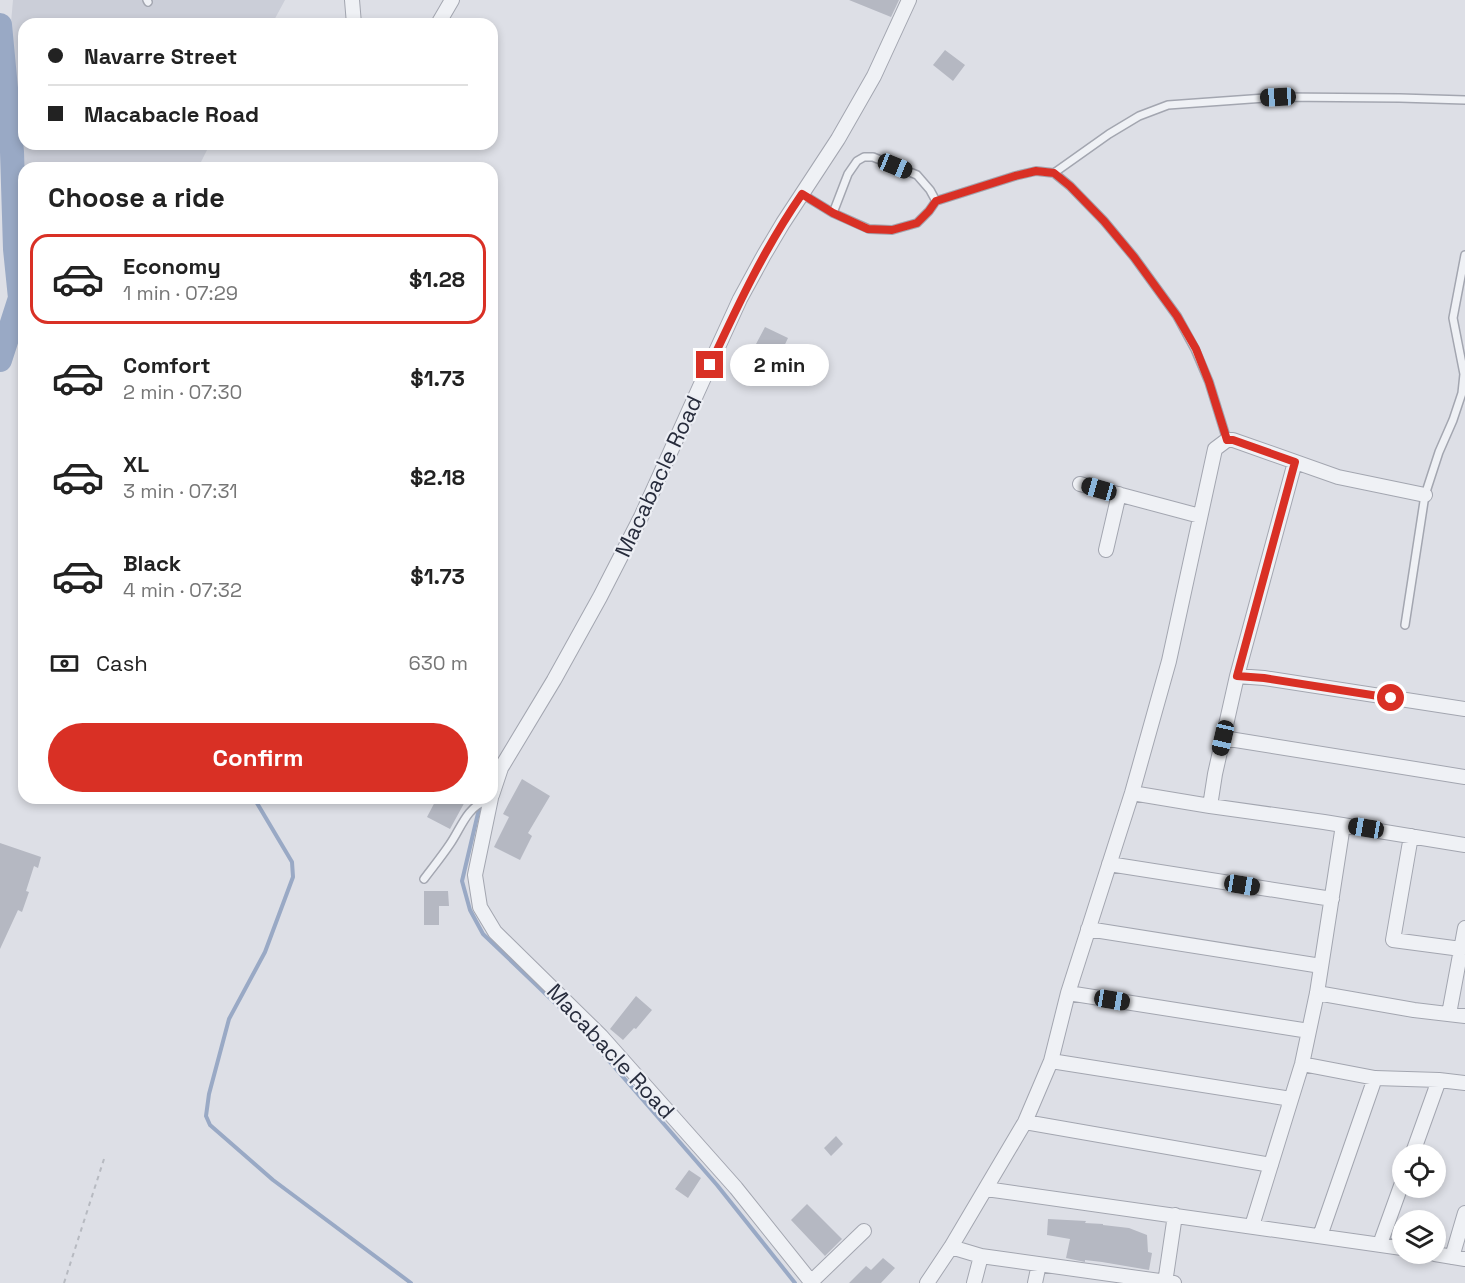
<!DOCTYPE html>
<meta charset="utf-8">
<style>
:root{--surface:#fff;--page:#f6f6f6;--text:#222;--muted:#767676;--line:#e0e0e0;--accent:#d93025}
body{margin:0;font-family:"Space Grotesk",sans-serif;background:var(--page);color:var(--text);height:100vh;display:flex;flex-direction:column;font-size:22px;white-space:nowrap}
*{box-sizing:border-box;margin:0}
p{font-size:20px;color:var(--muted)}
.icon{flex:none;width:33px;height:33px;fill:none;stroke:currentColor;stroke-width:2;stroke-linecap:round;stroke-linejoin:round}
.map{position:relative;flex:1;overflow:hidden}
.details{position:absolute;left:18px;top:162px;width:480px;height:642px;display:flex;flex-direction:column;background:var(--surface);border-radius:18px;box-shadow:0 3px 9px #0003}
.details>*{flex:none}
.top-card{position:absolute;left:18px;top:18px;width:480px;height:132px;border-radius:18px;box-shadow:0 3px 9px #0003;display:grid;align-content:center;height:132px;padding:0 30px;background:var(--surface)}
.controls{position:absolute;left:1392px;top:1144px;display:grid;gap:12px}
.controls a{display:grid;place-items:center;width:54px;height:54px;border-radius:50%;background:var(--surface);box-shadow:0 3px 9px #0003;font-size:30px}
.end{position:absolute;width:27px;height:27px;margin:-14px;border:8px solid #d93025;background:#fff;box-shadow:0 0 0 3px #fff}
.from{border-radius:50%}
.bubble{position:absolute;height:42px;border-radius:21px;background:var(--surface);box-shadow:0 3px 9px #0003;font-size:20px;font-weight:800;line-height:42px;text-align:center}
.car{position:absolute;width:18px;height:36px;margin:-18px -9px;border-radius:8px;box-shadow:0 0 4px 2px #0007;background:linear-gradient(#222 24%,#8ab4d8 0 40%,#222 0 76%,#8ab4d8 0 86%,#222 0)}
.top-card b{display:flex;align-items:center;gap:21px;height:57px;font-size:22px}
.top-card b+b{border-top:2px solid var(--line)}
.top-card i{width:15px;height:15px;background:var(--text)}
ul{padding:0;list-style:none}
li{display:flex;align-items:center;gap:18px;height:90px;margin:0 12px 9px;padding:0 18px;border:3px solid transparent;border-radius:18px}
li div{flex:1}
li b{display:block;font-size:22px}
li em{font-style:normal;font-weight:800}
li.active{border-color:var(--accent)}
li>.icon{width:54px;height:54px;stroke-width:1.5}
h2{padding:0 30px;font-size:27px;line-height:72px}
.pay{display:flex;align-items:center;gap:15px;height:66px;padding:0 30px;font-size:22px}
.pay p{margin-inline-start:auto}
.cta{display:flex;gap:12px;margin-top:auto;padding:12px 30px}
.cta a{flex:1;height:69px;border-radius:36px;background:var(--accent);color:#fff;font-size:24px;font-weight:800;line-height:69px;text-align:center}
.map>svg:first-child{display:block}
</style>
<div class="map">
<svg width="1465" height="1283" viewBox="0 0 1465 1283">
<rect width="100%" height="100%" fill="#dddfe6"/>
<path fill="#cbced8" d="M13,0h272l-13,24h-248v120h186l-12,24h-174v63l-16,-174z"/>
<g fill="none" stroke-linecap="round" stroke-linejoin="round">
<path stroke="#99a9c5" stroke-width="4" d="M20,298l4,8
M254,798l38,64 1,15 -28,75 -36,67 -20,75 -3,22 4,9 63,55 138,103
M478,798l1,11 -17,72 8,29 13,24 93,89 141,162 78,98"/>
<path stroke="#99a9c5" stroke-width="24" d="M0,25l12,127 3,97 5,49 -20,62"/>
</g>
<path fill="#b5b8c2" d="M849,0h50l-8,17z
M945,50l20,15 -12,16 -20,-16z
M765,327l23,11 -12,25 -4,-3 -5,12 -10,-5 8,-19 -9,-4z
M522,779l28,17 -22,37 4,3 -12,24 -26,-13 15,-30 -6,-3z
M437,798h30l-17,31 -23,-12z
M0,843l41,14 -3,11 -4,-2 -8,25 3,1 -7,20 -4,-2 -18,39z
M424,891h24l1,15h-10v19h-15z
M636,996l16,14 -16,19 -2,-1 -11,12 -13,-11z
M836,1136l7,8 -12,12 -7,-8z
M689,1170l12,8 -13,20 -13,-9z
M807,1204l35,35 -17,17 -34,-36z
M1048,1219l38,2 -1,2 18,1v1l26,3 18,7 1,17 4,1 -3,17 -47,-8 -17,-2v2l-19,-4 4,-19 -23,-4z
M883,1258l12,10 -14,15h-32l17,-17 5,4z"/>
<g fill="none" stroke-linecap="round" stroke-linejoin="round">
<defs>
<path id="lane" d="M147,0l1,2
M1054,173l55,-39 30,-18 29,-11 110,-8 122,1 65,2
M802,194l31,19 36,16 23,1 25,-7 12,-12 7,-10 79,-25 21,-5 18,2 16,13 34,35 30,36 43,59 18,33 14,33 18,58
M833,213l15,-39 9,-13 7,-4h9l44,18 13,15 6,11
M1405,625l20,-130 14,-43 14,-32 9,-27 2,-19 -11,-56 12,-63
M424,879c9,-12 18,-23 26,-35 11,-16 17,-37 36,-43l4,1"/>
<path id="street" d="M352,0l2,24
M438,24l14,-24
M1080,484l120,32
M1106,550l13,-56
M1237,676l27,2 201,31
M1223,738l242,39
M1132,793l78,13 114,16 141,23
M492,795l9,-27 53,-88 46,-83 41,-80 61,-135 38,-83 24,-44 19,-32 55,-84 36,-63 35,-76
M491,798l-16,77 5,32 15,25 106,104 135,152 76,95
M1210,806l5,-32 22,-98 58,-214
M1411,836l-18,104 68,9
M1109,864l223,35
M1088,929l233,37
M1068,993l241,38
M1317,993l97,17 51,6
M1449,1014l16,-86
M1051,1061l240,38
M1302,1064l73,14 64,2 26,3
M1025,1122l246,43
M1412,1155l27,-75
M986,1189l416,59
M1252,1226l50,-162 15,-71 26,-168
M1320,1236l55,-158
M1380,1244l22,-61
M951,1247l30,9 193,27
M1435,1254l30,5
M1452,1257l13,-44
M811,1282l53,-51
M927,1283l24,-36 74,-125 26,-61 17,-68 64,-200 37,-132 46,-212 12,-9h6l105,37 87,18
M974,1283l7,-27
M1035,1283l4,-19
M1165,1283l10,-68"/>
</defs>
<use href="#lane" stroke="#a3a6b0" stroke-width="10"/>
<use href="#street" stroke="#a3a6b0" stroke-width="16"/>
<path stroke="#b7bac1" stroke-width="2" stroke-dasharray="4.5 4.5" stroke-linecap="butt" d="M64,1283l40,-124"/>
<use href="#lane" stroke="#eff1f5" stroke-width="7"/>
<use href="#street" stroke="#eff1f5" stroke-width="14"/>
</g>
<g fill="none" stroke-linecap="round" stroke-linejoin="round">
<path stroke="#d93025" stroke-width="8" d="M710,365c28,-60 54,-116 92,-171l31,19 35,16 24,1 25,-7 12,-12 7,-10 79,-25 21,-5 18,2 16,13 34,35 30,36 43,59 19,33 13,33 18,58h6l62,22 -58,214 27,2 127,20"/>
</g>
<g text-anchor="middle" stroke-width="4.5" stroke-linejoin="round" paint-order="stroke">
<g font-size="22" fill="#272c3c" stroke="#eceef4">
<text transform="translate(658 476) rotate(-65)" y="8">Macabacle Road</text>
<text transform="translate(611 1051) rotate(47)" y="8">Macabacle Road</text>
</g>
</g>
</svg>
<div class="controls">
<a><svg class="icon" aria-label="locate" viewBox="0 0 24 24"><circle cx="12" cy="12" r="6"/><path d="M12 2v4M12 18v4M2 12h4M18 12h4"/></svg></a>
<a><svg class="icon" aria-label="layers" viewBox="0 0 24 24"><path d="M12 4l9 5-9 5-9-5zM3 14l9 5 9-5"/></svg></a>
</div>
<i class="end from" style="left:1391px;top:698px"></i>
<i class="end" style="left:710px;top:365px"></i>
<div class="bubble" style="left:730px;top:344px;width:99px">2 min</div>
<i class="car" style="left:1278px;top:97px;rotate:267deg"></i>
<i class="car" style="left:895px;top:166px;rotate:112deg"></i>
<i class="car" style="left:1099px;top:489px;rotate:286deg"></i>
<i class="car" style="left:1223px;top:738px;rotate:193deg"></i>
<i class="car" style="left:1366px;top:828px;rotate:279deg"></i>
<i class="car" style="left:1242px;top:885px;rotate:99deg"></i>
<i class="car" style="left:1112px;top:1000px;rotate:99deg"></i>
<div class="top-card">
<b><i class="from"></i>Navarre Street</b>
<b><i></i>Macabacle Road</b>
</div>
<section class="details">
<h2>Choose a ride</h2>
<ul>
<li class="active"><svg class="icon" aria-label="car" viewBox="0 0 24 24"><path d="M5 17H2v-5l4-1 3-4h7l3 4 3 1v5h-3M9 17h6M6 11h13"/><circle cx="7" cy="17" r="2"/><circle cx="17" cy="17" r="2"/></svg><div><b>Economy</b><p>1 min · 07:29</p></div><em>$1.28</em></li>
<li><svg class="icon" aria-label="car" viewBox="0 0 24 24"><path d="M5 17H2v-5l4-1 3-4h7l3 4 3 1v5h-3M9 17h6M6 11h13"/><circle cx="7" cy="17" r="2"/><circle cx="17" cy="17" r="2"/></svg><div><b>Comfort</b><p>2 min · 07:30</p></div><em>$1.73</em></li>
<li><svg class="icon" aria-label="car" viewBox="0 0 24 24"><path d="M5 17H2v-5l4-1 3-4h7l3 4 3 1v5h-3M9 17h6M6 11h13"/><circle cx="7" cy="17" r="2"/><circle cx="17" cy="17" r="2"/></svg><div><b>XL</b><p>3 min · 07:31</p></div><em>$2.18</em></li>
<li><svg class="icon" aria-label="car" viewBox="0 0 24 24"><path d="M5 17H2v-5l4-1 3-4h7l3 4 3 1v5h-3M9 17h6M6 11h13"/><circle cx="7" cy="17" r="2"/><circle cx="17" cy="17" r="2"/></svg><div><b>Black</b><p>4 min · 07:32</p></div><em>$1.73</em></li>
</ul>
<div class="pay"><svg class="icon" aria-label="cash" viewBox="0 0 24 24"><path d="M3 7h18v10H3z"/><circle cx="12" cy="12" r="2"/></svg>Cash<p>630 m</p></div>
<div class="cta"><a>Confirm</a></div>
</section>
</div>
